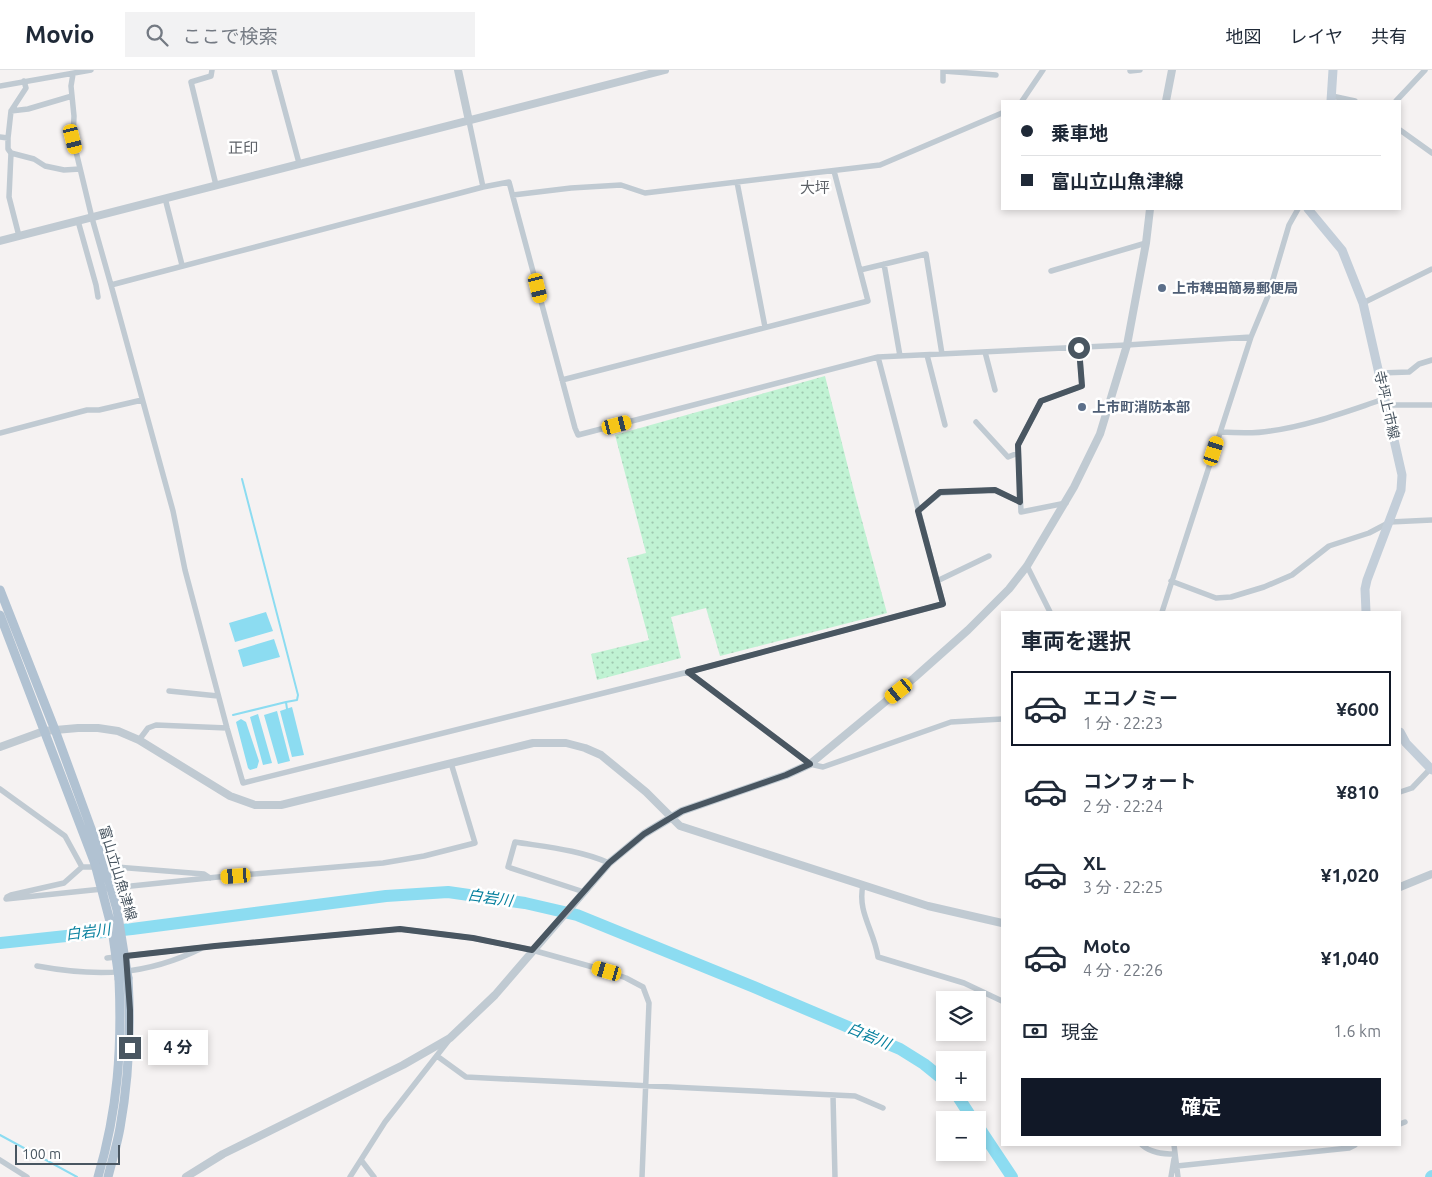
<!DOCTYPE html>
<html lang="ja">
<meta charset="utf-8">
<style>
:root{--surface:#fff;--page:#f2f2f3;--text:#1f2937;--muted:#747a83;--line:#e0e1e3;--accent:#111827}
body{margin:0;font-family:Ubuntu,"Noto Sans JP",sans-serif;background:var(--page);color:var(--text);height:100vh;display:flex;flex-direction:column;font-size:19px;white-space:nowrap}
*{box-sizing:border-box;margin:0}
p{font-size:16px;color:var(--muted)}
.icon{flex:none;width:28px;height:28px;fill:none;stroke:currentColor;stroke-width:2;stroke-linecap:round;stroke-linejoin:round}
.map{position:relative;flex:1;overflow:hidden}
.details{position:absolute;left:1001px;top:541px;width:400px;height:535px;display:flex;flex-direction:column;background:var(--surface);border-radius:0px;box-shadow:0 2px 8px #0003}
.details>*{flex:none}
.top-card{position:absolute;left:1001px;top:30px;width:400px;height:110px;border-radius:0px;box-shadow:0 2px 8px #0003;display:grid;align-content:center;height:110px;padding:0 20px;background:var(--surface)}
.controls{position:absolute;left:936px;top:921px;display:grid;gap:10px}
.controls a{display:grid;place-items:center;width:50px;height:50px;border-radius:0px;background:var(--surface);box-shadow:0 2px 8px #0003;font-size:25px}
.scale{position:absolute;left:15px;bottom:12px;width:105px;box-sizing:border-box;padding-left:5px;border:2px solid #495661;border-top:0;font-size:14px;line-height:18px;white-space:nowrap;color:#495661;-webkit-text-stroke:4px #fff;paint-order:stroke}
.end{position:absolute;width:22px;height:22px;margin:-11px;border:6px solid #495661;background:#fff;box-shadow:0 0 0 2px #fff}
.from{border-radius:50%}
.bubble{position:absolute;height:35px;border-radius:0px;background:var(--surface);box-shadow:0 2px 8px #0003;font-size:16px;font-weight:700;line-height:35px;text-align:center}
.car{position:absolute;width:15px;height:30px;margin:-15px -8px;border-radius:6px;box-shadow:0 0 4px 1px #0007;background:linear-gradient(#f5c518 24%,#345 0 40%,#f5c518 0 76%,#345 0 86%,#f5c518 0)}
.top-card b{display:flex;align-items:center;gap:18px;height:48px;font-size:19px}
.top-card b+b{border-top:1px solid var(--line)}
.top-card i{width:12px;height:12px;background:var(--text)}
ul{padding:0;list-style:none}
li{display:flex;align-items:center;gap:15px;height:75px;margin:0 10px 8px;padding:0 10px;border:2px solid transparent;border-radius:0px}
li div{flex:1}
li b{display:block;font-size:19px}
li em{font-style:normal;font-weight:700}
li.active{border-color:var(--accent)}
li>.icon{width:45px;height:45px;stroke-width:1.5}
h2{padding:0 20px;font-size:22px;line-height:60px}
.pay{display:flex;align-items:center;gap:12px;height:55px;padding:0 20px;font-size:19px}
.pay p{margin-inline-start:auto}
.primary-button{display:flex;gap:10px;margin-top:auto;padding:10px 20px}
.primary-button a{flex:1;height:58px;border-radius:0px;background:var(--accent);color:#fff;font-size:20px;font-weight:700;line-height:58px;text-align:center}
header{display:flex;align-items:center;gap:30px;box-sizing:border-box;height:70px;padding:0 25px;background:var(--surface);border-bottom:1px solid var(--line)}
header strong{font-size:24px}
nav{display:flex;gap:28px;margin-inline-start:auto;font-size:18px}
.search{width:350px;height:45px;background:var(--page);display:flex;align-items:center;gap:12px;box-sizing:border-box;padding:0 18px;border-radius:0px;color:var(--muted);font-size:19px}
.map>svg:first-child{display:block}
</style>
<header>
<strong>Movio</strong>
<div class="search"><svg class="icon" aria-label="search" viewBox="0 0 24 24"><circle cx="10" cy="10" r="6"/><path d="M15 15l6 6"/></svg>ここで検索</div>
<nav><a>地図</a><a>レイヤ</a><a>共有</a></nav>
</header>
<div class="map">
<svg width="1432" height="1107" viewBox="0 0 1432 1107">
<defs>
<pattern id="grass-dots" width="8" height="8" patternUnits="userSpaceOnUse" patternTransform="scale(1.25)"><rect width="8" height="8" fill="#c0f2d3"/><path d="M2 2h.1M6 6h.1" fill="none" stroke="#9ec7af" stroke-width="1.8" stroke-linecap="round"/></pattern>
</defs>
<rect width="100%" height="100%" fill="#f5f2f2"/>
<path fill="url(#grass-dots)" d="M825,306l30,119 32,118 -167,43 -14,-48 -35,9 10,41 -84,22 -6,-26 58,-14 -22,-82 19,-5 -31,-118z"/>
<path fill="#8cdcf1" d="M266,542l7,19 -38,11 -6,-19z
M274,569l6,18 -37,10 -5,-17z
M292,637l12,48 -12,2 -12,-46z
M277,641l13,50 -12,3 -14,-49z
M258,644l14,49 -9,2 -13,-48z
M241,649l5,3 13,39 -2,7 -7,2 -2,-2 -12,-46z"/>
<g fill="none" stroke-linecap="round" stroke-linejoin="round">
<path stroke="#8cdcf1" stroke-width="2" d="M242,409l56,216 -1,5 -11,2
M233,645l53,-13 1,7
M0,1065l77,42"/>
<path stroke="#8cdcf1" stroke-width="12" d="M0,873l132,-14 254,-33 62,-4 77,11 52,12 177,72 146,62 24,15 21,17
M955,1022l18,28
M978,1056l34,51
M1431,1107l1,-1"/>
<path stroke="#c0cad2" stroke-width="5.5" d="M212,0l-1,6 -20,6 25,103
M274,0l25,93
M943,1l53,4
M1130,1l10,-1
M73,4l-2,12 3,30 -1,23 19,79 19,67
M943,11v-11
M0,16l91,-16
M1332,26l23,5
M1022,31l21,-31
M1396,31l29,-31
M11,41l17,-2 44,-13
M469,51l14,66
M1400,60l32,23
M0,67l8,1 3,-27 15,-23 -2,-7
M8,68v11l3,4 -2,44 10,39
M11,83l23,6 11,7 19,4 16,-1
M737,112l28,145
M513,125l58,-7 50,-3 24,8 235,-28 122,-52
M165,128l17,67
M78,151l18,64 2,12
M884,194l16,92
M860,200l66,-16 16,100
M1051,201l95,-28
M1363,233l69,-34
M985,282l10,38
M927,285l18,70
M878,287l65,247 -255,68 -445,111 -16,-55 -42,-158 -12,-59 -62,-226 372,-98 26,-5 66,246 3,7 300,-78 249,-12 124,-8
M1380,303l29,-1 10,-8 13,-4
M562,310l306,-79 -34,-130
M976,352l32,35 10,-4
M1221,362c16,1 33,2 49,-1 38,-5 75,-19 111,-31l11,5h40
M0,363l87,-23h12l43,-10
M1066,433l-45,9 -3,-67 23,-44 41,-15 -3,-38
M918,441l22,-18 55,-3 25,12
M1027,496l23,46
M937,511l52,-25
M1171,511l45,17 15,-1 33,-10 28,-12 37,-29 40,-13 21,-11 42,-2
M1162,542l89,-275 17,-41 21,-71 9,-16
M688,602l122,92 13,3 128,-45 51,-3
M169,621l49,5
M139,670l9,-12 8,-3 71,3
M0,719l65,47 17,31 -18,16 -53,12 -4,2
M1400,722l12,-4 20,-21
M82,797h34l88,7 6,4
M863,815c-6,27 11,45 15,72l86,26 38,18
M584,822l-76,-25 7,-25c31,5 65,8 94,21
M6,829l212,-22 165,-14 41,-7 51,-13 -24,-80
M107,888l108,-12 185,-17 73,9 59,12 75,21 19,7 17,9 6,16 -7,174
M37,896c60,11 109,10 165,-18
M437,986l29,21 389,19 28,12
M833,1026l2,81
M1400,1054l5,-2
M1142,1075c9,8 21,9 33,9
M1174,1075l4,32
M0,1090l27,17
M361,1090l13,17
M1177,1096l172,-18 6,-3
M350,1107l35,-55 64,-82
M1171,1107l3,-18"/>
<path stroke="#c0cad2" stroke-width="8" d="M458,0l11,51
M1166,31l6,-31
M0,171l665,-171
M0,677l44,-16 34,-3h20l20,3 21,9 91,56 25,9h26l252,-62h33l19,5 16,7 45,37 34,34 248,80 74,17
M1400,817l32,-13
M186,1107l37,-23 180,-89 47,-27 45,-43 114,-132 35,-29 38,-23 104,-36 24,-11 104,-86 54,-48 41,-41 18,-23 47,-79 26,-53 27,-89 19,-102 4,-34"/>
<path stroke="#c3ced9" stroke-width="9" d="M1331,31l2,-31
M1308,139l34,41 21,53 39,172 -1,15 -34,90 -2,9 1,23
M1400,662l6,11 26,27"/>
<path stroke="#b1c2d2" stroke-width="9" d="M0,520l55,140 49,134
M0,545l95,249
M98,1107c20,-68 24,-129 21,-198
M108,1107c4,-16 9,-32 12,-49 9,-50 11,-99 8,-150"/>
<path stroke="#b1c2d2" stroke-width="9" d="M95,794l17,65 7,50
M104,794l13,46 11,68"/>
</g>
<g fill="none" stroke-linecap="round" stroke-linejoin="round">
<path stroke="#495661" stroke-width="6" d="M130,978v-38l-4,-54 89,-10 185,-17 73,9 59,12 77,-87 35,-29 38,-23 104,-36 24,-11 -122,-92 255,-68 -25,-93 22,-19 55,-2 25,12 -2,-57 23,-44 41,-15 -3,-38"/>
</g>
<g fill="#5c6f8a" stroke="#fff" stroke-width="2">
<circle cx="1162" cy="218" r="5"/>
<circle cx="1082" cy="337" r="5"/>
</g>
<g text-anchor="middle" stroke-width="5" stroke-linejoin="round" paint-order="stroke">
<g font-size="14" font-weight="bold" fill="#4e5e75" stroke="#fff" text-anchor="start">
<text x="1172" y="223">上市稗田簡易郵便局</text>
<text x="1092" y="342">上市町消防本部</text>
</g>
<g font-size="14" fill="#495661" stroke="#fff">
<text transform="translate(1387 335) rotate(77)" y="5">寺坪上市線</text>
<text transform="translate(118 803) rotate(73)" y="5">富山立山魚津線</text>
</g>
<g font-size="15" fill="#5e6268" stroke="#fff">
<text x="243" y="83">正印</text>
<text x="815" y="123">大坪</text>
</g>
<g font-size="15" font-style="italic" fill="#07809e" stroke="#fff">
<text transform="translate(490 828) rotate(8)" y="5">白岩川</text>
<text transform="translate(88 862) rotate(-7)" y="5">白岩川</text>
<text transform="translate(869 966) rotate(23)" y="5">白岩川</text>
</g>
</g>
</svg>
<div class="controls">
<a><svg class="icon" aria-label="layers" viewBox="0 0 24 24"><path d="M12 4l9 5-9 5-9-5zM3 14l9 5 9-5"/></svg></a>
<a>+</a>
<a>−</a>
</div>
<div class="scale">100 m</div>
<i class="end from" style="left:1079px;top:278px"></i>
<i class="end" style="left:130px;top:978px"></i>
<div class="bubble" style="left:148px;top:960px;width:60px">4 分</div>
<i class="car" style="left:73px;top:69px;rotate:166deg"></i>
<i class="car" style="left:538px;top:218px;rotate:166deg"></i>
<i class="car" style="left:617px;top:355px;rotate:76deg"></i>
<i class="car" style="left:1214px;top:381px;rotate:18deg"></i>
<i class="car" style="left:899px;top:621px;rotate:231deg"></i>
<i class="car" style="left:236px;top:806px;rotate:266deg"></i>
<i class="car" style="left:607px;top:901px;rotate:286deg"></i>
<div class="top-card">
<b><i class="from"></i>乗車地</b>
<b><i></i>富山立山魚津線</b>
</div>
<section class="details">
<h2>車両を選択</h2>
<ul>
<li class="active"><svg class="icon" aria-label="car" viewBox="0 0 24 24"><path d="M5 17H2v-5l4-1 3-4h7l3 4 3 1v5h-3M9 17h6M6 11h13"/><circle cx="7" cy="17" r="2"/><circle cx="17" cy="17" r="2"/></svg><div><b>エコノミー</b><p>1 分 · 22:23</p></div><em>¥600</em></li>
<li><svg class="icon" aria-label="car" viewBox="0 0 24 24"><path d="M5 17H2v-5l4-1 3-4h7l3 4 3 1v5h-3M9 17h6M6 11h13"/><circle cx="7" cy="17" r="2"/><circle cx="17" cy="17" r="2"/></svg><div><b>コンフォート</b><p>2 分 · 22:24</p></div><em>¥810</em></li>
<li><svg class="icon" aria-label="car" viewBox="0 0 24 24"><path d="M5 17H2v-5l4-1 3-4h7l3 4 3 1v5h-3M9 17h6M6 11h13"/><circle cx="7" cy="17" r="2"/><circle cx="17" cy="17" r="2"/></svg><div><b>XL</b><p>3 分 · 22:25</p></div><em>¥1,020</em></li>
<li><svg class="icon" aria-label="car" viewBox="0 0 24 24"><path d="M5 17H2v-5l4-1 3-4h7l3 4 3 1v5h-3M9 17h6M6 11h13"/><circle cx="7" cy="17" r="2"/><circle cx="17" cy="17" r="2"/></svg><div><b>Moto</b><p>4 分 · 22:26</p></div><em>¥1,040</em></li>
</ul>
<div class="pay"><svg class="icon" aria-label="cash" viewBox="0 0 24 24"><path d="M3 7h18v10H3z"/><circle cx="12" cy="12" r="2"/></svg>現金<p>1.6 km</p></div>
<div class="primary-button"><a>確定</a></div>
</section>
</div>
